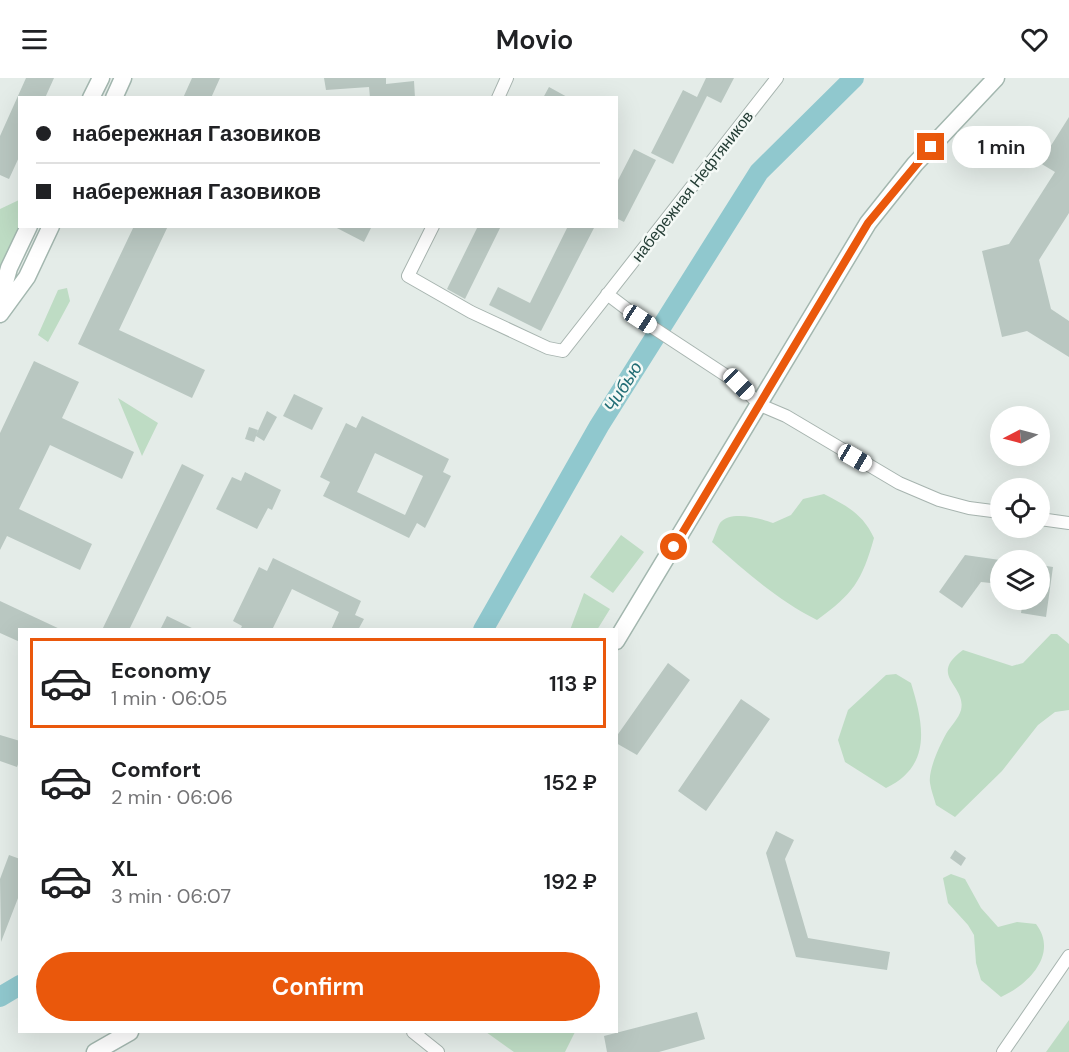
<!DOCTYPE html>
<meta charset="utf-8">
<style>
:root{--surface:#fff;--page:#f6f6f6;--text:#202124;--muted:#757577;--line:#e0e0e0;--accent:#ea580c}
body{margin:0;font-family:"DM Sans",sans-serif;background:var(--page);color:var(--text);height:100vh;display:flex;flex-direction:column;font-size:22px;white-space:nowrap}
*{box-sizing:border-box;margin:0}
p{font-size:20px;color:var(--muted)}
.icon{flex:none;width:33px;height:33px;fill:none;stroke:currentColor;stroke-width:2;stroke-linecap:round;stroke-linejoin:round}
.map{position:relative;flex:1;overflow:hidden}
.sheet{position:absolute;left:18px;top:550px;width:600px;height:405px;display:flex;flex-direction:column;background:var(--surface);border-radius:0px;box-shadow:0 6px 24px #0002}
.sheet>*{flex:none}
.guide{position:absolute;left:18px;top:18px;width:600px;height:132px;border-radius:0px;box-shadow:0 6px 24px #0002;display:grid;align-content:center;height:132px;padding:0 18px;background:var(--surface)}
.needle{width:39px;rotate:264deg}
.tools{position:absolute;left:990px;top:328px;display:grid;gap:12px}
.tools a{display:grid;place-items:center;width:60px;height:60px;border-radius:50%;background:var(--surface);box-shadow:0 6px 24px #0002;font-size:30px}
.end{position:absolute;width:27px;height:27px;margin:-14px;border:8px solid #ea580c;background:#fff;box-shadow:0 0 0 3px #fff}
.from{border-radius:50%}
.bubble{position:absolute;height:42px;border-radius:21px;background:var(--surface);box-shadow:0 6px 24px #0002;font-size:20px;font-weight:600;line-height:42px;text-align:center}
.car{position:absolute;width:18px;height:36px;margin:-18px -9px;border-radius:8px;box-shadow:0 0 4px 2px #0007;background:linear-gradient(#fff 24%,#345 0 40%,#fff 0 76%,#345 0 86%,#fff 0)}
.guide b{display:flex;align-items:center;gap:21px;height:57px;font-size:22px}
.guide b+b{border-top:2px solid var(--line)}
.guide i{width:15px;height:15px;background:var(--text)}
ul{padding:10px 0 0;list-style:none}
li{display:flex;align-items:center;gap:18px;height:90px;margin:0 12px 9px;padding:0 6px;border:3px solid transparent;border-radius:0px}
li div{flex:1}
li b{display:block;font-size:22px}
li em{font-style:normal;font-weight:600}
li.current{border-color:var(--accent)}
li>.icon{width:54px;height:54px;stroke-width:1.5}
.cta{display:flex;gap:12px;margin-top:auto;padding:12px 18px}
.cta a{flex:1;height:69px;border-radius:36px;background:var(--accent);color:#fff;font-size:24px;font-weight:600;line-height:69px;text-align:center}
header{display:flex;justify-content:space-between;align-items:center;height:78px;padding:0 18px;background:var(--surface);font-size:27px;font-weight:600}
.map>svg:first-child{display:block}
</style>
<header><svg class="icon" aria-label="menu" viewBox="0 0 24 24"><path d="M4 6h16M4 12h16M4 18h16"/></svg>Movio<svg class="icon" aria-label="heart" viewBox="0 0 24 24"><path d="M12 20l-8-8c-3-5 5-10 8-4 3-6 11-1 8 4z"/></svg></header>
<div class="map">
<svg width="1069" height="974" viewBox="0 0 1069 974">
<rect width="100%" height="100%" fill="#e4ece8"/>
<path fill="#bedcc4" d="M19,122l1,26 -16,36 -4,4v-57z
M67,210l3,13 -22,41 -10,-7 20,-45z
M118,320l40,25 -16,33z
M824,416c23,12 39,20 50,44 -12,43 -21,56 -57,82 -41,-21 -71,-48 -105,-78 3,-6 5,-14 8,-19 10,-13 40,-5 53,0l18,-8 12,-16z
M621,457l23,17 -31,41 -23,-16z
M584,515l26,16 -13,21h-27z
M1051,556h6l12,10v66l-14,2 -17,13 -36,46 -47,46 -19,-12c-2,-7 -5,-15 -6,-22 -2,-13 10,-38 16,-49 4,-7 13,-16 15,-24 6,-25 -34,-34 2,-60l49,16 11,-3z
M896,596l15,9c13,42 21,83 -25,105l-41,-26 -7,-22 10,-30 38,-35z
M951,796l14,5 16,29 17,19 19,-5 19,2c23,30 -8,61 -35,73l-20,-17 -5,-17 -2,-28 -6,-10 -20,-22 -5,-25z
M1069,942v32h-23z
M486,954h89l-10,20h-51z"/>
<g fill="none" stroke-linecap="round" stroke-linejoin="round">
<path stroke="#90c8ce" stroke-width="20" d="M483,552l116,-204 160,-254 95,-94
M0,919l20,-12"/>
</g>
<path fill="#b9c7c1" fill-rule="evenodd" d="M26,0h28l-9,20h-25v57l-11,24 -9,-4v-39z
M192,0h28l-9,20h-28z
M324,0h62v6l28,-3 1,17h-45l-1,-11 -43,3z
M706,0h28l-13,25 -14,-7 -34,68 -22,-11 32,-63 14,7z
M549,9l20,11h-26z
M1069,39v96l-30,47 12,49 18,12v36l-42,-26 -25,6 -20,-86 27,-7 46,-72 -15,-9z
M634,71l22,11 -32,62 -8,-4v-34z
M134,148h34l-49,104 86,40 -13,28 -114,-54z
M333,148h39l-8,16z
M478,148h23l-36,73 -18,-10z
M568,148h27l-54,105 -52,-26 9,-18 32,16z
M34,283l45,21 -17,36 72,34 -12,27 -72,-34 -31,64 73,35 -12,26 -73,-34 -7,14v-117z
M294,316l29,14 -11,22 -29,-14z
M267,333l10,6 -13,24 -8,-5 -2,6 -9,-3 4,-12 9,3 -2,5z
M362,338l87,43 -6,13 8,4 -26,52 -8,-5 -8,15 -86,-42 7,-14 -10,-5 26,-54 10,5zM375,375l48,23 -18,39 -48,-23z
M182,386l22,11 -75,155h-27z
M245,394l36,18 -9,20 -4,-2 -11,21 -41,-20 16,-32 9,4z
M965,477l35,5v24l-19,-2 -19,26 -23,-16z
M273,480l88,43 -6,14 9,4 -6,11h-27l8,-18 -47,-23 -20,41h-32l2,-4 -9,-5 26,-54 8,4z
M1040,487l13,2 -7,50 -25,-4 2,-13h17z
M0,523l62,29h-42v12l-20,-9z
M167,538l29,14h-36z
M668,585l22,17 -53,75 -21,-12v-6z
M741,621l29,20 -64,92 -28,-20z
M0,657l20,6v18l-3,8 -17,-6z
M776,753l18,9 -9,19 23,79 82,14 -3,18 -91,-13 -30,-104z
M955,772l11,8 -5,8 -11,-8z
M9,777l11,4v34l-19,49 -1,-63z
M697,934l8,27 -46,13h-52l-3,-16z"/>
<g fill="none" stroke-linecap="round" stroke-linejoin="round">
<defs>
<path id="minor" d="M498,20l9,-20
M433,148l-25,50 63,36 77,36 15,3 214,-273
M607,216l33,25 99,65 21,21 26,11 113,67 40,17 30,8 31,4
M1040,441l29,4
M413,954l25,20
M1003,974l66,-96"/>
<path id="secondary" d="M91,20l10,-20
M114,20l9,-20
M0,222l9,-32 20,-42
M0,236l27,-37 24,-51
M616,563l252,-418 47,-59 81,-86
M95,974l35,-20"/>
</defs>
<use href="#minor" stroke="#a7b4af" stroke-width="14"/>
<use href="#secondary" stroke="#a3b7af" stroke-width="19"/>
<use href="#minor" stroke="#fff" stroke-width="12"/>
<use href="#secondary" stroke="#fff" stroke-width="16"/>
</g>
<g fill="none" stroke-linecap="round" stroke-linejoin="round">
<path stroke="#ea580c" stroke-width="8" d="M674,469l194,-324 63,-76"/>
</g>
<g text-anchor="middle" stroke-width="5" stroke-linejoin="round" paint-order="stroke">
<g font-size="16" fill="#243d35" stroke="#f4f9f6">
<text transform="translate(692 108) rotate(-52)" y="6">набережная Нефтяников</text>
</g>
<g font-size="18" font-style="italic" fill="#226d75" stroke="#f4f9f6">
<text transform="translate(623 309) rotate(-58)" y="6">Чибью</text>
</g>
</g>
</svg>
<div class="tools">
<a><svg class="needle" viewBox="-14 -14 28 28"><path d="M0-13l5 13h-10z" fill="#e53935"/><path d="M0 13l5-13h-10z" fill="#757577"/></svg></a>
<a><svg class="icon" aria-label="locate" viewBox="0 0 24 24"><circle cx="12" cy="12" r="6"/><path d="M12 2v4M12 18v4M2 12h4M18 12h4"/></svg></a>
<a><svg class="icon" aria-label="layers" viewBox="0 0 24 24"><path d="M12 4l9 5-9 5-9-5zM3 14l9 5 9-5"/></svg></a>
</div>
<i class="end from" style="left:674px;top:469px"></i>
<i class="end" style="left:931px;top:69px"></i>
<div class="bubble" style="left:952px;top:48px;width:99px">1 min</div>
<i class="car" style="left:640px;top:241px;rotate:123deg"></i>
<i class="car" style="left:739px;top:306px;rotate:135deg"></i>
<i class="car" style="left:855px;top:380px;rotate:120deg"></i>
<div class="guide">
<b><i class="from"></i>набережная Газовиков</b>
<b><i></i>набережная Газовиков</b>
</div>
<section class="sheet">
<ul>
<li class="current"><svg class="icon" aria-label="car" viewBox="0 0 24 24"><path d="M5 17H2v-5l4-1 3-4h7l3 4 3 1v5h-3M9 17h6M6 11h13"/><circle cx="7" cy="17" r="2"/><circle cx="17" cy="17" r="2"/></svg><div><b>Economy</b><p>1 min · 06:05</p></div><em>113 ₽</em></li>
<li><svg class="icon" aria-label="car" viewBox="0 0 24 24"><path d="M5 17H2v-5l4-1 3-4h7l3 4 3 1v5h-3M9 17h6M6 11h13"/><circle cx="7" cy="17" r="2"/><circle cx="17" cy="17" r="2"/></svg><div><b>Comfort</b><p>2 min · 06:06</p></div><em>152 ₽</em></li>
<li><svg class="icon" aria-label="car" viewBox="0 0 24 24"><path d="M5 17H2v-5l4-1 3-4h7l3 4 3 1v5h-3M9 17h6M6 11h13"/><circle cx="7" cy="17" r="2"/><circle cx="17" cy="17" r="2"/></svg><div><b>XL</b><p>3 min · 06:07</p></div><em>192 ₽</em></li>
</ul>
<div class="cta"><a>Confirm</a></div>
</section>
</div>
